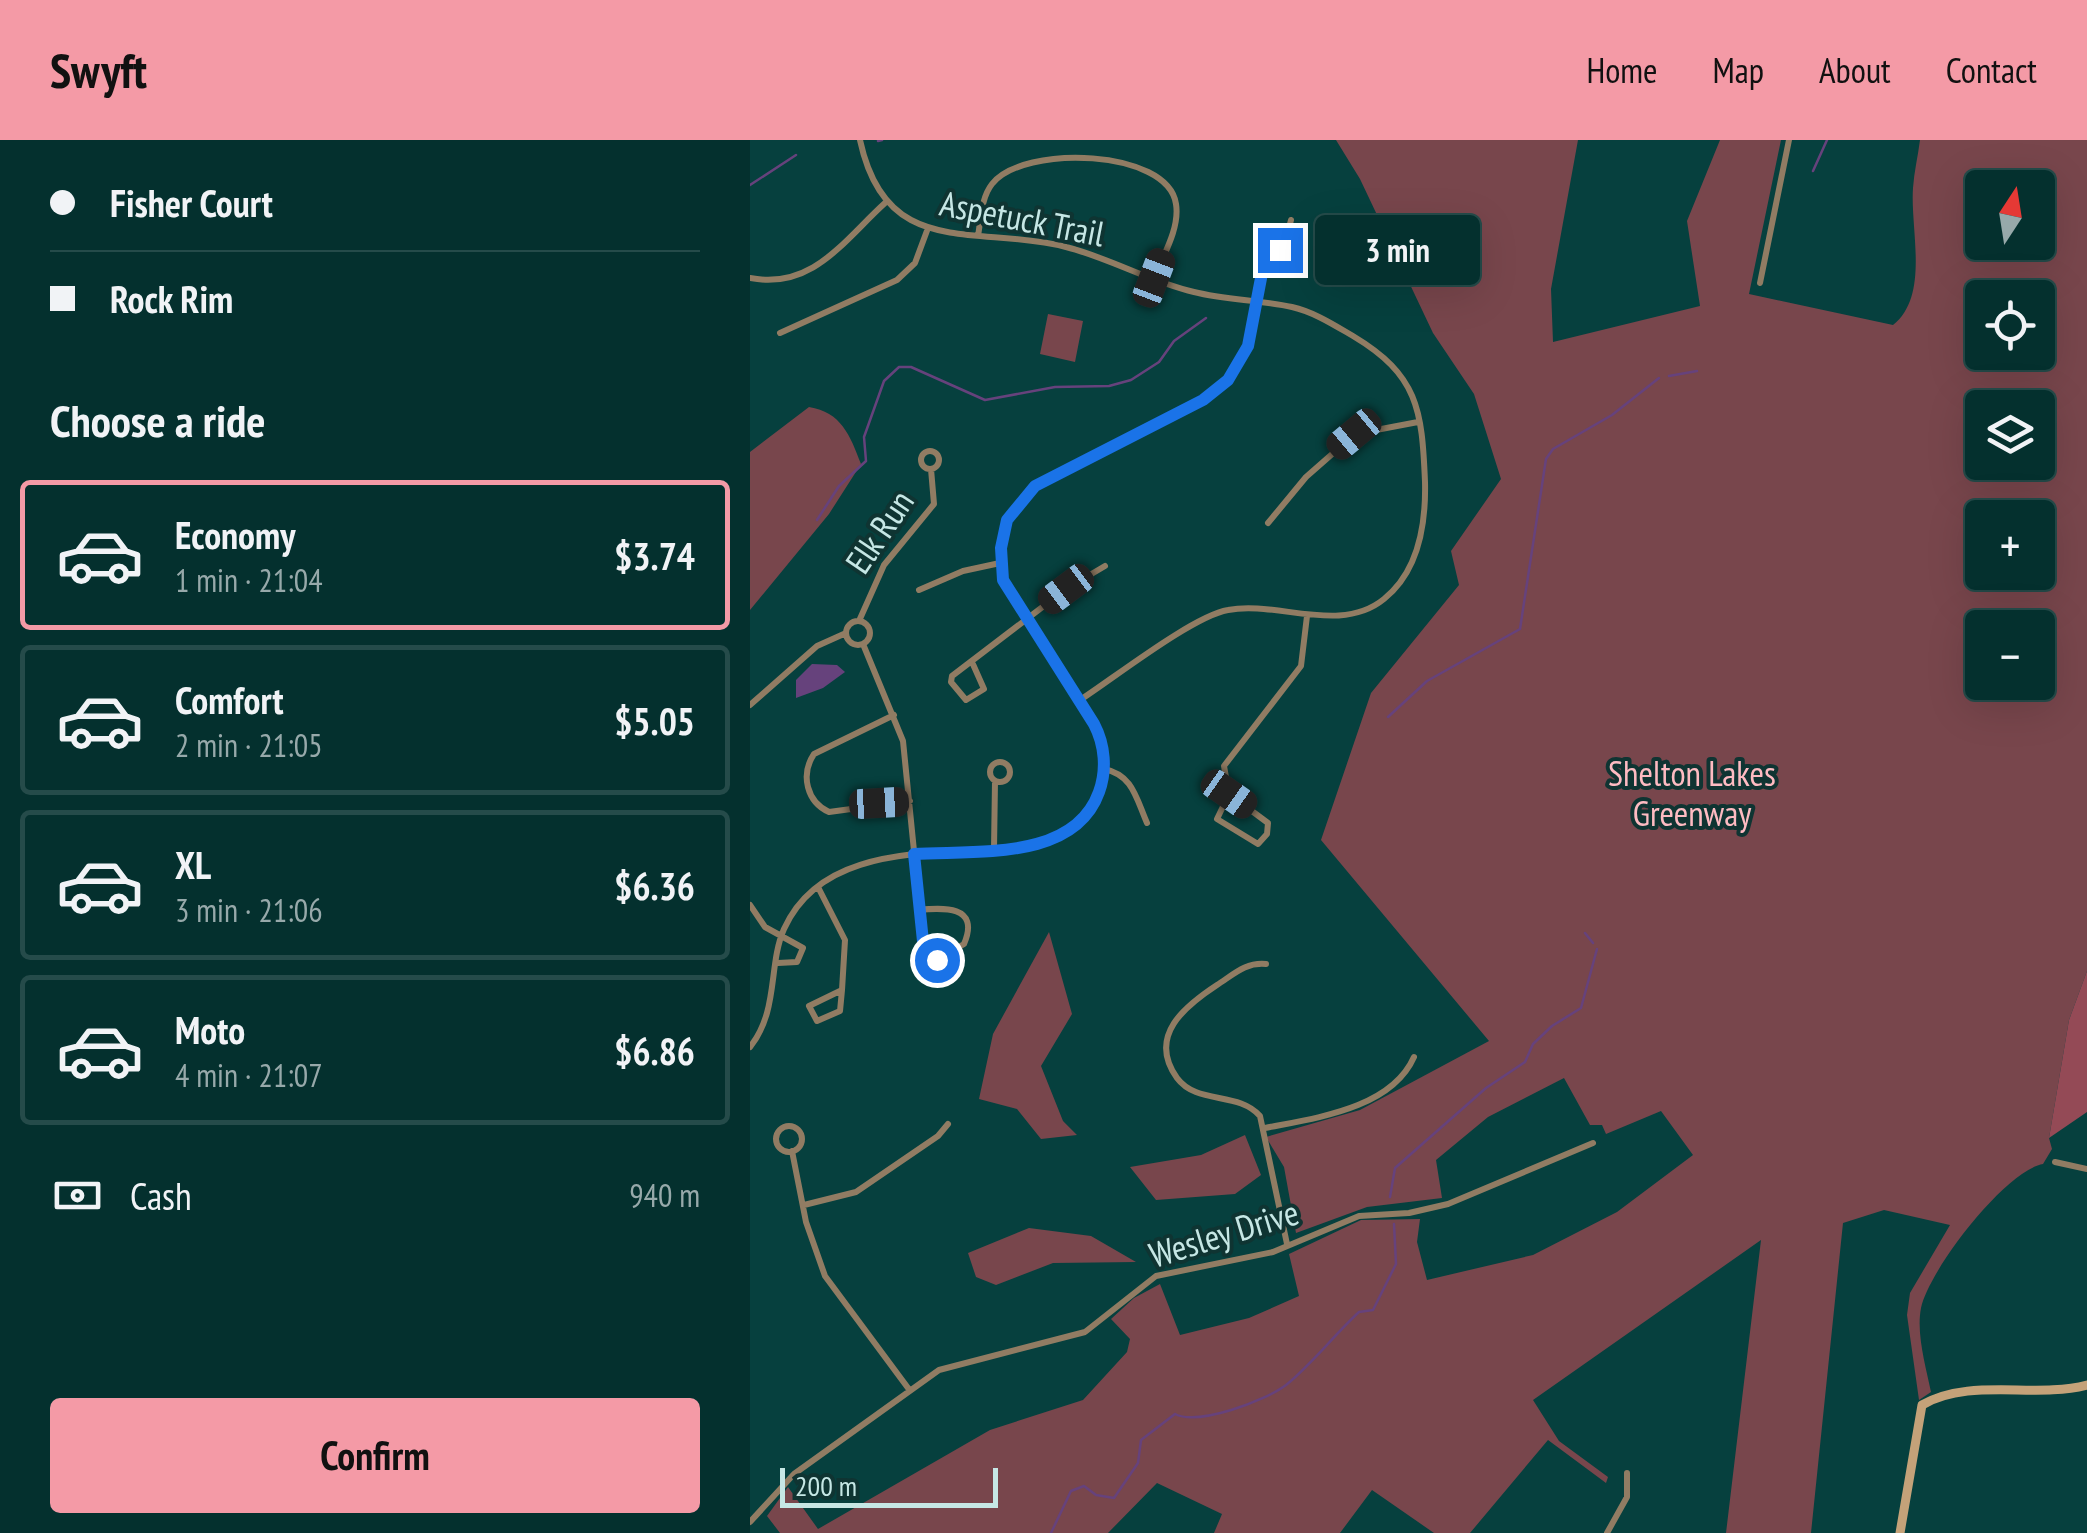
<!DOCTYPE html>
<meta charset="utf-8">
<style>
:root{--surface:#04302e;--page:#123c3a;--text:#f1f3f6;--muted:#97a9aa;--line:#254b4a;--accent:#f49aa6}
body{margin:0;font-family:"PT Sans Narrow",sans-serif;background:var(--page);color:var(--text);height:100vh;display:flex;flex-direction:column;font-size:38px;white-space:nowrap}
*{box-sizing:border-box;margin:0}
p{font-size:32px;color:var(--muted)}
.icon{flex:none;width:55px;height:55px;fill:none;stroke:currentColor;stroke-width:2;stroke-linecap:round;stroke-linejoin:round}
.map{position:relative;flex:1;overflow:hidden}
.drawer{display:flex;flex-direction:column;background:var(--surface);width:750px}
.drawer>*{flex:none}
.banner{display:grid;align-content:center;height:220px;padding:0 50px;background:var(--surface)}
.needle{width:65px;rotate:12deg}
.fabs{position:absolute;left:1215px;top:30px;display:grid;gap:20px}
.fabs a{display:grid;place-items:center;width:90px;height:90px;border-radius:10px;background:var(--surface);box-shadow:0 10px 40px #0002,0 0 0 2px var(--line);font-size:50px}
.scale{position:absolute;left:30px;bottom:25px;width:218px;box-sizing:border-box;padding-left:10px;border:5px solid #c6e7e5;border-top:0;font-size:28px;line-height:35px;white-space:nowrap;color:#c6e7e5;-webkit-text-stroke:8px #0f3432;paint-order:stroke}
.end{position:absolute;width:45px;height:45px;margin:-22px;border:12px solid #1a73e8;background:#fff;box-shadow:0 0 0 5px #fff}
.from{border-radius:50%}
.bubble{position:absolute;height:70px;border-radius:10px;background:var(--surface);box-shadow:0 10px 40px #0002,0 0 0 2px var(--line);font-size:32px;font-weight:800;line-height:70px;text-align:center}
.car{position:absolute;width:30px;height:60px;margin:-30px -15px;border-radius:12px;box-shadow:0 0 8px 2px #0007;background:linear-gradient(#222 24%,#8ab4d8 0 40%,#222 0 76%,#8ab4d8 0 86%,#222 0)}
.banner b{display:flex;align-items:center;gap:35px;height:95px;font-size:38px}
.banner b+b{border-top:2px solid var(--line)}
.banner i{width:25px;height:25px;background:var(--text)}
ul{padding:0;list-style:none}
li{display:flex;align-items:center;gap:30px;height:150px;margin:0 20px 15px;padding:0 30px;border:5px solid var(--line);border-radius:10px}
li div{flex:1}
li b{display:block;font-size:38px}
li em{font-style:normal;font-weight:800}
li.current{border-color:var(--accent)}
li>.icon{width:90px;height:90px;stroke-width:1.5}
h2{padding:0 50px;font-size:45px;line-height:120px}
.pay{display:flex;align-items:center;gap:25px;height:110px;padding:0 50px;font-size:38px}
.pay p{margin-inline-start:auto}
.button{display:flex;gap:20px;margin-top:auto;padding:20px 50px}
.button a{flex:1;height:115px;border-radius:10px;background:var(--accent);color:#111;font-size:40px;font-weight:800;line-height:115px;text-align:center}
header{display:flex;align-items:center;gap:60px;box-sizing:border-box;height:140px;padding:0 50px;background:var(--accent);color:#111}
header strong{font-size:48px}
nav{display:flex;gap:55px;margin-inline-start:auto;font-size:35px}
main{display:flex;flex:1;min-height:0}
.map>svg:first-child{display:block}
</style>
<header>
<strong>Swyft</strong>
<nav><a>Home</a><a>Map</a><a>About</a><a>Contact</a></nav>
</header>
<main>
<section class="drawer">
<div class="banner">
<b><i class="from"></i>Fisher Court</b>
<b><i></i>Rock Rim</b>
</div>
<h2>Choose a ride</h2>
<ul>
<li class="current"><svg class="icon" aria-label="car" viewBox="0 0 24 24"><path d="M5 17H2v-5l4-1 3-4h7l3 4 3 1v5h-3M9 17h6M6 11h13"/><circle cx="7" cy="17" r="2"/><circle cx="17" cy="17" r="2"/></svg><div><b>Economy</b><p>1 min · 21:04</p></div><em>$3.74</em></li>
<li><svg class="icon" aria-label="car" viewBox="0 0 24 24"><path d="M5 17H2v-5l4-1 3-4h7l3 4 3 1v5h-3M9 17h6M6 11h13"/><circle cx="7" cy="17" r="2"/><circle cx="17" cy="17" r="2"/></svg><div><b>Comfort</b><p>2 min · 21:05</p></div><em>$5.05</em></li>
<li><svg class="icon" aria-label="car" viewBox="0 0 24 24"><path d="M5 17H2v-5l4-1 3-4h7l3 4 3 1v5h-3M9 17h6M6 11h13"/><circle cx="7" cy="17" r="2"/><circle cx="17" cy="17" r="2"/></svg><div><b>XL</b><p>3 min · 21:06</p></div><em>$6.36</em></li>
<li><svg class="icon" aria-label="car" viewBox="0 0 24 24"><path d="M5 17H2v-5l4-1 3-4h7l3 4 3 1v5h-3M9 17h6M6 11h13"/><circle cx="7" cy="17" r="2"/><circle cx="17" cy="17" r="2"/></svg><div><b>Moto</b><p>4 min · 21:07</p></div><em>$6.86</em></li>
</ul>
<div class="pay"><svg class="icon" aria-label="cash" viewBox="0 0 24 24"><path d="M3 7h18v10H3z"/><circle cx="12" cy="12" r="2"/></svg>Cash<p>940 m</p></div>
<div class="button"><a>Confirm</a></div>
</section>
<div class="map">
<svg width="1337" height="1393" viewBox="0 0 1337 1393">
<rect width="100%" height="100%" fill="#06403e"/>
<path fill="#78464c" fill-rule="evenodd" d="M586,0h242l-27,149 2,53 147,-36 -13,-85 33,-81h61l-32,154 144,31c37,-29 17,-96 20,-137 1,-16 5,-32 7,-48h167v831l-18,49 -20,118 3,11 -9,15c-38,7 -114,106 -122,144 -5,26 5,59 10,84l-12,8 -12,-85 3,-22 40,-68 -66,-15 -41,13 -32,310h-85l35,-293 -228,160 26,41 49,36 -2,6 -58,-43 -78,93h-36l-62,-43 -32,43h-126l8,-19 -65,-31 -49,50h-328l-13,-17 21,-29 30,42 172,-99 93,-30 44,-48 3,-13 -19,-20 23,-21 26,-14 20,51 69,-17 50,-22 -10,-42 72,-34 59,-1 -3,23 10,38 106,-25 84,-43 76,-57 -32,-44 -55,23 -4,-9h-12l-26,-47 -76,39 -52,43 6,38 -75,9 -71,26 -12,-66 -18,-30 94,-27 129,-69 -168,-201 50,-147 88,-108 -8,-34 50,-72 -27,-85 -41,-61 -73,-154zM1232,48h56v54h-56zM1232,158h56v54h-56zM1232,268h56v54h-56zM1232,378h56v54h-56zM1232,488h56v54h-56z
M298,174l35,7 -8,41 -35,-8z
M59,267c32,5 41,28 52,57l-32,50 -79,96v-158z
M299,792l23,82 -31,52 22,55 14,14 -36,4 -24,-30 -38,-10 14,-65z
M495,995l16,40 -26,19 -79,6 -26,-33 71,-12z
M279,1088l62,8 45,26 -83,1 -57,22 -20,-8 -8,-24z"/>
<path fill="#944a56" d="M1337,831v141l-38,26 20,-118z"/>
<path fill="#66427c" d="M62,524l25,1 8,7 -22,16 -27,10v-18z"/>
<g fill="none" stroke-linecap="round" stroke-linejoin="round">
<path stroke="#66427c" stroke-width="2.5" d="M128,1l4,-1
M1063,31l14,-31
M0,45l46,-30
M919,236l28,-5
M67,380l22,-34 27,-25 -2,-24 20,-56 15,-14h12l74,33 70,-13 54,-1 22,-6 28,-18 15,-21 32,-23
M638,577l39,-36 93,-52 26,-170 7,-10 59,-34 47,-37
M835,793l8,10
M640,1057l5,-29 91,-80 39,-26 8,-18 19,-18 29,-18 16,-59
M301,1393l20,-42 13,-5 12,9 18,3 24,-35 3,-23 34,-26c23,12 90,-13 111,-29 26,-21 48,-50 73,-73l14,-2 23,-46 -2,-40"/>
<path stroke="#917c63" stroke-width="6" d="M110,0c26,121 116,84 206,107 44,11 84,35 128,45 32,8 66,8 98,15 22,5 42,18 61,29 65,39 69,73 72,146 1,42 -6,89 -41,117 -44,36 -108,1 -156,11 -35,6 -114,68 -148,90
M228,96c3,-17 3,-38 14,-52 31,-40 176,-35 184,20 4,24 -13,52 -22,74
M0,138c63,12 94,-38 135,-75
M1010,143l29,-143
M30,193l117,-53 18,-17 13,-35
M171 320a9 9 0 1 1 18 0a9 9 0 1 1-18 0Z
M518,383l38,-46 49,-43 63,-12
M169,450l44,-19 37,-8
M109,481l25,-56 50,-61 -3,-35
M96 493a12 12 0 1 1 24 0a12 12 0 1 1-24 0Z
M113,504l40,97 21,210 13,9 27,-16c17,-40 -23,-36 -47,-34
M222,522l12,27 -18,11 -15,-18 1,-6 114,-87 39,-23
M0,565l67,-59 29,-13
M144,575l-80,39c-14,21 -7,48 15,58l81,-11
M240 632a10 10 0 1 1 20 0a10 10 0 1 1-20 0Z
M354,629c29,6 32,29 43,54
M479,654l-12,25 41,25 9,-10 1,-11 -39,-29 -5,-28 77,-100 6,-50
M244,709l1,-68
M68,747l27,53 -3,50
M0,765l15,22 38,21 -6,14 -19,1
M516,824c-20,-2 -32,10 -49,21 -32,21 -70,51 -40,93 20,27 61,13 83,38l27,128
M92,850l-2,21 -23,10 -8,-15z
M0,907c29,-36 18,-82 34,-118 44,-98 181,-68 265,-88l18,-9 26,-26 10,-30v-29l-9,-22 -91,-145 -2,-32 6,-28 28,-34 168,-86 25,-20 20,-34 14,-73 23,-30 6,-23
M26 999a13 13 0 1 1 26 0a13 13 0 1 1-26 0Z
M515,988c50,-10 126,-19 149,-71
M42,1011l14,71 19,54 83,112
M1305,1022l32,7
M54,1065l52,-13 82,-56 10,-12
M0,1382l44,-48 145,-104 146,-38 71,-56 117,-24 86,-36 50,-3 39,-9 145,-61
M857,1393l20,-36v-24"/>
<path stroke="#c4a279" stroke-width="9" d="M1150,1393l22,-128c48,-28 113,-6 165,-20"/>
</g>
<g fill="none" stroke-linecap="round" stroke-linejoin="round">
<path stroke="#1a73e8" stroke-width="12" d="M187,820l-13,-9 -10,-97c60,-4 160,8 185,-62 8,-22 6,-47 -5,-68l-91,-144 -2,-32 6,-28 28,-34 168,-86 25,-20 20,-34 14,-73 18,-23"/>
</g>
<g text-anchor="middle" stroke-width="8" stroke-linejoin="round" paint-order="stroke">
<g font-size="35" fill="#c6e7e5" stroke="#0f3432">
<text transform="translate(272 79) rotate(11)" y="12">Aspetuck Trail</text>
<text transform="translate(130 392) rotate(-56)" y="12">Elk Run</text>
<text transform="translate(474 1094) rotate(-17)" y="12">Wesley Drive</text>
</g>
<g font-size="35" fill="#febbc2" stroke="#0f3432">
<text x="942" y="646">Shelton Lakes<tspan x="942" dy="40">Greenway</tspan></text>
</g>
</g>
</svg>
<div class="fabs">
<a><svg class="needle" viewBox="-14 -14 28 28"><path d="M0-13l5 13h-10z" fill="#e53935"/><path d="M0 13l5-13h-10z" fill="#97a9aa"/></svg></a>
<a><svg class="icon" aria-label="locate" viewBox="0 0 24 24"><circle cx="12" cy="12" r="6"/><path d="M12 2v4M12 18v4M2 12h4M18 12h4"/></svg></a>
<a><svg class="icon" aria-label="layers" viewBox="0 0 24 24"><path d="M12 4l9 5-9 5-9-5zM3 14l9 5 9-5"/></svg></a>
<a>+</a>
<a>−</a>
</div>
<div class="scale">200 m</div>
<i class="end from" style="left:187px;top:820px"></i>
<i class="end" style="left:530px;top:110px"></i>
<div class="bubble" style="left:565px;top:75px;width:165px">3 min</div>
<i class="car" style="left:404px;top:138px;rotate:21deg"></i>
<i class="car" style="left:604px;top:294px;rotate:230deg"></i>
<i class="car" style="left:316px;top:449px;rotate:233deg"></i>
<i class="car" style="left:479px;top:654px;rotate:125deg"></i>
<i class="car" style="left:129px;top:663px;rotate:87deg"></i>
</div>
</main>
